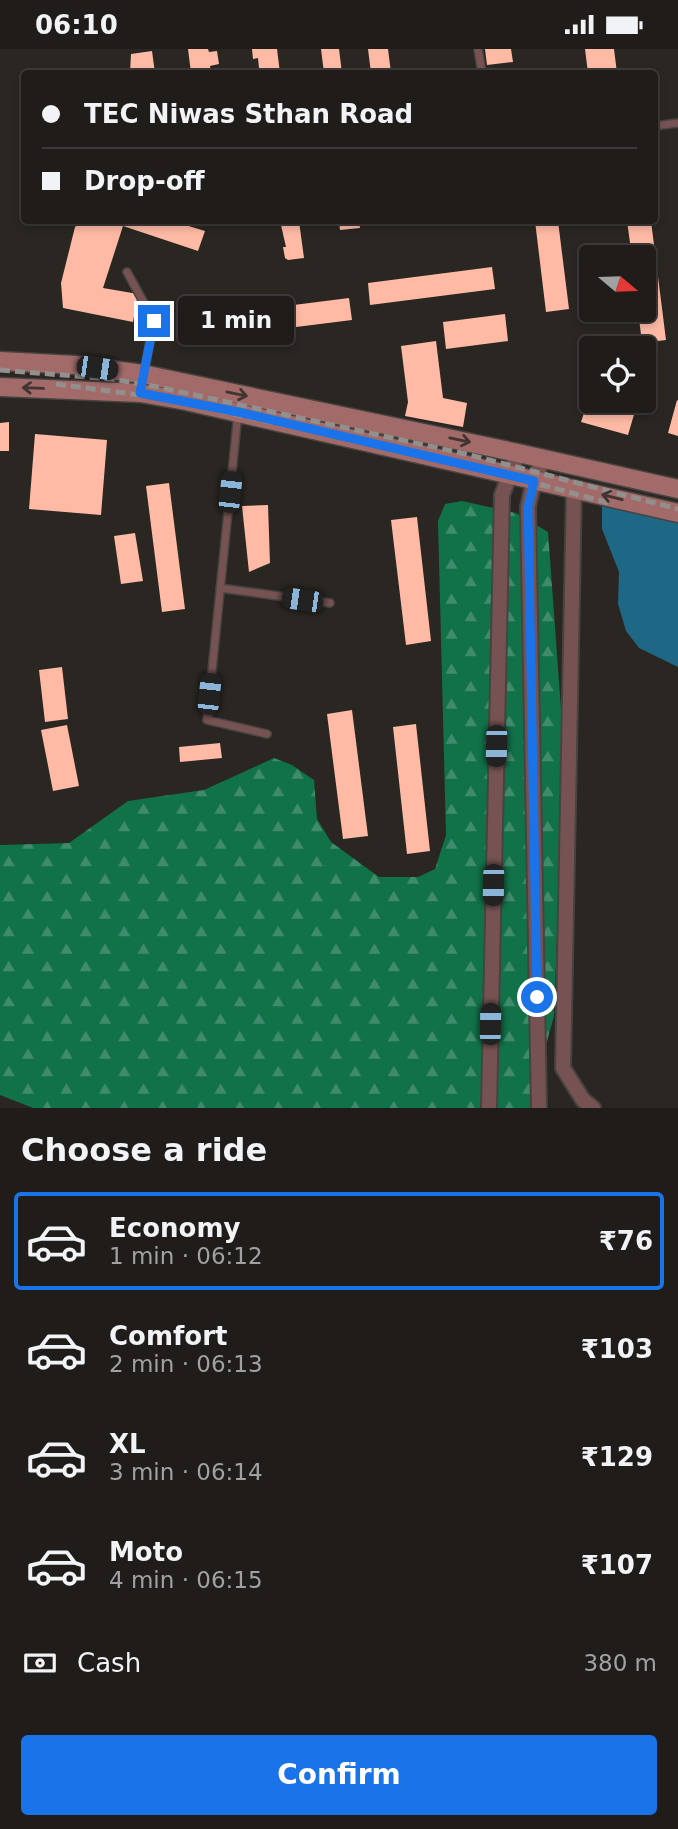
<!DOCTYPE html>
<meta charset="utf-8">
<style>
:root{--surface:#201c1a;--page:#282523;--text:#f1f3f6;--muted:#a2a1a2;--line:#3d3a39;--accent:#1a73e8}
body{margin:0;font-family:"DejaVu Sans",sans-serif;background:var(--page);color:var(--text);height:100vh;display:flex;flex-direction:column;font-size:26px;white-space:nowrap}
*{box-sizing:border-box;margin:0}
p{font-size:23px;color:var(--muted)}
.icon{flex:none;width:38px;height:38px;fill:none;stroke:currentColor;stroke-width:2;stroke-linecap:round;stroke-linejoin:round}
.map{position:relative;height:1059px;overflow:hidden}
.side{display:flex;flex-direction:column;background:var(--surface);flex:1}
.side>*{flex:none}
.top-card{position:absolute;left:21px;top:21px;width:637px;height:154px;border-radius:7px;box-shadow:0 4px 10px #0003,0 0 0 2px var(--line);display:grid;align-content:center;height:154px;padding:0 21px;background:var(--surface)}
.needle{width:46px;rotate:109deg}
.tools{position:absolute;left:579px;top:196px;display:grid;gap:14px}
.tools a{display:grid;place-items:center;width:77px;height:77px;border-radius:7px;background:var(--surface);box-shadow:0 4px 10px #0003,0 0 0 2px var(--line);font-size:35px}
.end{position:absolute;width:32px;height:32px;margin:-16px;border:9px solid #1a73e8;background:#fff;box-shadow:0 0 0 4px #fff}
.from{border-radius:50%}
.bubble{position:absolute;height:49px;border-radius:7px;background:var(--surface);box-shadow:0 4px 10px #0003,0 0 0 2px var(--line);font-size:23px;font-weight:800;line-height:49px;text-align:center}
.car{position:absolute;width:21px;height:42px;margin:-21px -10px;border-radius:9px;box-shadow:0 0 5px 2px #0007;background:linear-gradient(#222 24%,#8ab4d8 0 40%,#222 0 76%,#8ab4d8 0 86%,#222 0)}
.top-card b{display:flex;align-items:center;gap:24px;height:66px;font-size:26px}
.top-card b+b{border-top:2px solid var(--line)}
.top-card i{width:18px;height:18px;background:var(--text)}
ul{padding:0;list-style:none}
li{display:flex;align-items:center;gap:21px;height:98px;margin:0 14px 10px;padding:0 7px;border:4px solid transparent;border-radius:7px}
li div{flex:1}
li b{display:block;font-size:26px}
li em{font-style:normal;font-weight:800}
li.selected{border-color:var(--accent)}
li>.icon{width:63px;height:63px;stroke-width:1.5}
h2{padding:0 21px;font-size:32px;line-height:84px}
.pay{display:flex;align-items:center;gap:18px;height:77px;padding:0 21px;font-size:26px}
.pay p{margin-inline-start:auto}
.action{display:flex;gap:14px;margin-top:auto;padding:14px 21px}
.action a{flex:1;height:80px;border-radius:7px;background:var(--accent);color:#fff;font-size:28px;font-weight:800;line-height:80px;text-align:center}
.status{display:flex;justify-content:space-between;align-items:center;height:49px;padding:0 35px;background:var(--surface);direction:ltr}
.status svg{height:19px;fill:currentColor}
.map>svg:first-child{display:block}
</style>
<div class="status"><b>06:10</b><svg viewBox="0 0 49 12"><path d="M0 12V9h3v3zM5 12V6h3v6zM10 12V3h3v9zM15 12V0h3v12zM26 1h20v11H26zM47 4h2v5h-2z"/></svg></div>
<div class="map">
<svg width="678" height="1059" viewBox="0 0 678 1059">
<defs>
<pattern id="forest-firs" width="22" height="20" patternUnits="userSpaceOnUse" patternTransform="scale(1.75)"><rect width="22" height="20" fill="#117149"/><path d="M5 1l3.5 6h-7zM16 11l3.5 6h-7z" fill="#3f8b6b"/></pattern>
</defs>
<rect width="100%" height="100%" fill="#2a2622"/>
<path fill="url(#forest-firs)" d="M462,452l54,12 32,19 16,218 -10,266 -15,54v38h-506l-33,-13v-250l69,-2 59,-42 76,-11 70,-32 18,7 22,15 3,39 14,23 48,35h39l17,-8 11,-34 -8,-314 7,-17z"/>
<path fill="#1e6785" d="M602,449l76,23v146l-39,-19 -13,-17 -8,-27 1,-32 -17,-43z"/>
<path fill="#febaa5" d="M188,0h20l1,3 8,-1 2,13 -9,2 1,7h-20z
M252,0h25l3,24h-25l-1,-4 5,-1 -1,-10 -5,1z
M321,0h18l3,24h-18z
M368,0h20l3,24h-20z
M485,0h26l2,13 -26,3z
M585,0h29l3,24h-29z
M152,2l3,22h-25l1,-19z
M82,172h101l-1,3 23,7 -7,20 -75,-25 -20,62 35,6 -5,28 -70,-14 -2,-25 14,-56z
M283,172h16l5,37 -16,2 -3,-2 -2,-11h3l-5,-22h3z
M339,172h20l1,7 -20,2z
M535,172h23l11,88 -23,3z
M627,172h24l15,119 -24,3 -4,-33h6v-53h-12z
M492,218l3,22 -125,16 -2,-22z
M349,249l3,22 -129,16 -2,-22z
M505,265l3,27 -62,8 -3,-27z
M436,292l7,57 24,5 -4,24 -58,-11 3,-14 -7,-56z
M592,340v12h46l-10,34 -47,-13z
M677,351l1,1v35l-10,-3z
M9,373v29h-9v-28z
M35,385l72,6 -6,75 -72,-6z
M169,434l16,126 -23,3 -16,-126z
M268,456l2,58 -21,9 -7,-66z
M417,468l14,124 -25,4 -15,-125z
M135,484l8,48 -22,3 -7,-48z
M62,618l6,52 -23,3 -6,-52z
M352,661l16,126 -25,3 -16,-125z
M416,675l14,127 -23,3 -14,-127z
M67,676l12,61 -26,5 -12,-61z
M220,694l2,15 -42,4 -1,-15z"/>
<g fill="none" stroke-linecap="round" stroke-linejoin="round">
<defs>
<path id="lane" d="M478,0l4,24
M654,77l24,-3
M127,223l27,49 -14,72
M238,364l-31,307 60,14
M220,539l110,15"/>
<path id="street" d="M574,439l-11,580 20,32 10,8
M489,1059l13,-613 16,-42
M539,1059l-11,-601 6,-27 9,-21"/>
<path id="secondary" d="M0,312l75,4 68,9 375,79 160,36
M0,338l140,6 46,8 492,112"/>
</defs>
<use href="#lane" stroke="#474340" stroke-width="10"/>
<use href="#street" stroke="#474340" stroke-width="18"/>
<use href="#secondary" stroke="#474340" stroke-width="21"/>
<use href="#lane" stroke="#765352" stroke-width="7"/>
<use href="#street" stroke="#765352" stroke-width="14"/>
<use href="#secondary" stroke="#a26b6a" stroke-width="18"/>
<path stroke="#928f8c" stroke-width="5" stroke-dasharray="10 5" stroke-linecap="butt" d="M0,321l112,9 46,8 308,67 212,55
M56,335l100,13 308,67 149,40"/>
</g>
<defs><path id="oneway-shaft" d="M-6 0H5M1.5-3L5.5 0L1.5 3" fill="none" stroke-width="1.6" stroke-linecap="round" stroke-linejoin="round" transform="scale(1.75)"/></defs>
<g stroke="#423430">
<use href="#oneway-shaft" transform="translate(33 339) rotate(-178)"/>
<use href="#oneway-shaft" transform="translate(237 345) rotate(12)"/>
<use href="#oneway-shaft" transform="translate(460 391) rotate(12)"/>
<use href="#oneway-shaft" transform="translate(612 448) rotate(-166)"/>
</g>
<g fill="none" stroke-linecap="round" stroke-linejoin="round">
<path stroke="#1a73e8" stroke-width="9" d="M154,272l-14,72 98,19 296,69 -6,26 9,490"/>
</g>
</svg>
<div class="tools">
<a><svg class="needle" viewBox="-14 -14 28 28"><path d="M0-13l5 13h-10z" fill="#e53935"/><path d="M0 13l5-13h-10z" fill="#a2a1a2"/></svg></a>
<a><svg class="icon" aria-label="locate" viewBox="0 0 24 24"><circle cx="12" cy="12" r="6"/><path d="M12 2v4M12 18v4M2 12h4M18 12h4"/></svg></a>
</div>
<i class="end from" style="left:537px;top:948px"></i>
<i class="end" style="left:154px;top:272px"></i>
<div class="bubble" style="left:178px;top:247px;width:116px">1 min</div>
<i class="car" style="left:97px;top:319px;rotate:98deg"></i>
<i class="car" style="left:230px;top:443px;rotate:6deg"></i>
<i class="car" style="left:302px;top:551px;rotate:278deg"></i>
<i class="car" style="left:209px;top:645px;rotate:6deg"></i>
<i class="car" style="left:496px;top:697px;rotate:181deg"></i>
<i class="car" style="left:493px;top:836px;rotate:181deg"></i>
<i class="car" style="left:490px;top:975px;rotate:1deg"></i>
<div class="top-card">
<b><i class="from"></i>TEC Niwas Sthan Road</b>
<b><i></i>Drop-off</b>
</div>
</div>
<section class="side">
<h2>Choose a ride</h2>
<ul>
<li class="selected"><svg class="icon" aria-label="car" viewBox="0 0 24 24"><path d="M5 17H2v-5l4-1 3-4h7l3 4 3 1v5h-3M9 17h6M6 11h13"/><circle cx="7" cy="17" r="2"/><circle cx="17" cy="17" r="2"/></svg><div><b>Economy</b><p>1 min · 06:12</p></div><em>₹76</em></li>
<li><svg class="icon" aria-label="car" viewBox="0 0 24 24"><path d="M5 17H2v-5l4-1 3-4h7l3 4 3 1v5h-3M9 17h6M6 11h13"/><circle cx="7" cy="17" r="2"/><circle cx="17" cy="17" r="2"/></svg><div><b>Comfort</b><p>2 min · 06:13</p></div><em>₹103</em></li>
<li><svg class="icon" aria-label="car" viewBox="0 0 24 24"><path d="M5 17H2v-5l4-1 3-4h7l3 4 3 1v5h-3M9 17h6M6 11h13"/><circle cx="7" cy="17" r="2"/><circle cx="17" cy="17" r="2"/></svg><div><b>XL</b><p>3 min · 06:14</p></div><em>₹129</em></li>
<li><svg class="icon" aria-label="car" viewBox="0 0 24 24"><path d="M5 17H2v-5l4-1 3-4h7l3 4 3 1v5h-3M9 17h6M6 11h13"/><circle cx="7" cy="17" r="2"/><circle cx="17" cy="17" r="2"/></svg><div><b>Moto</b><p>4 min · 06:15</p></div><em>₹107</em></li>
</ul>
<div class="pay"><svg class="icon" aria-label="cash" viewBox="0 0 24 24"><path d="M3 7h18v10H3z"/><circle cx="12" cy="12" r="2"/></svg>Cash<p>380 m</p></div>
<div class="action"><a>Confirm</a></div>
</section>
